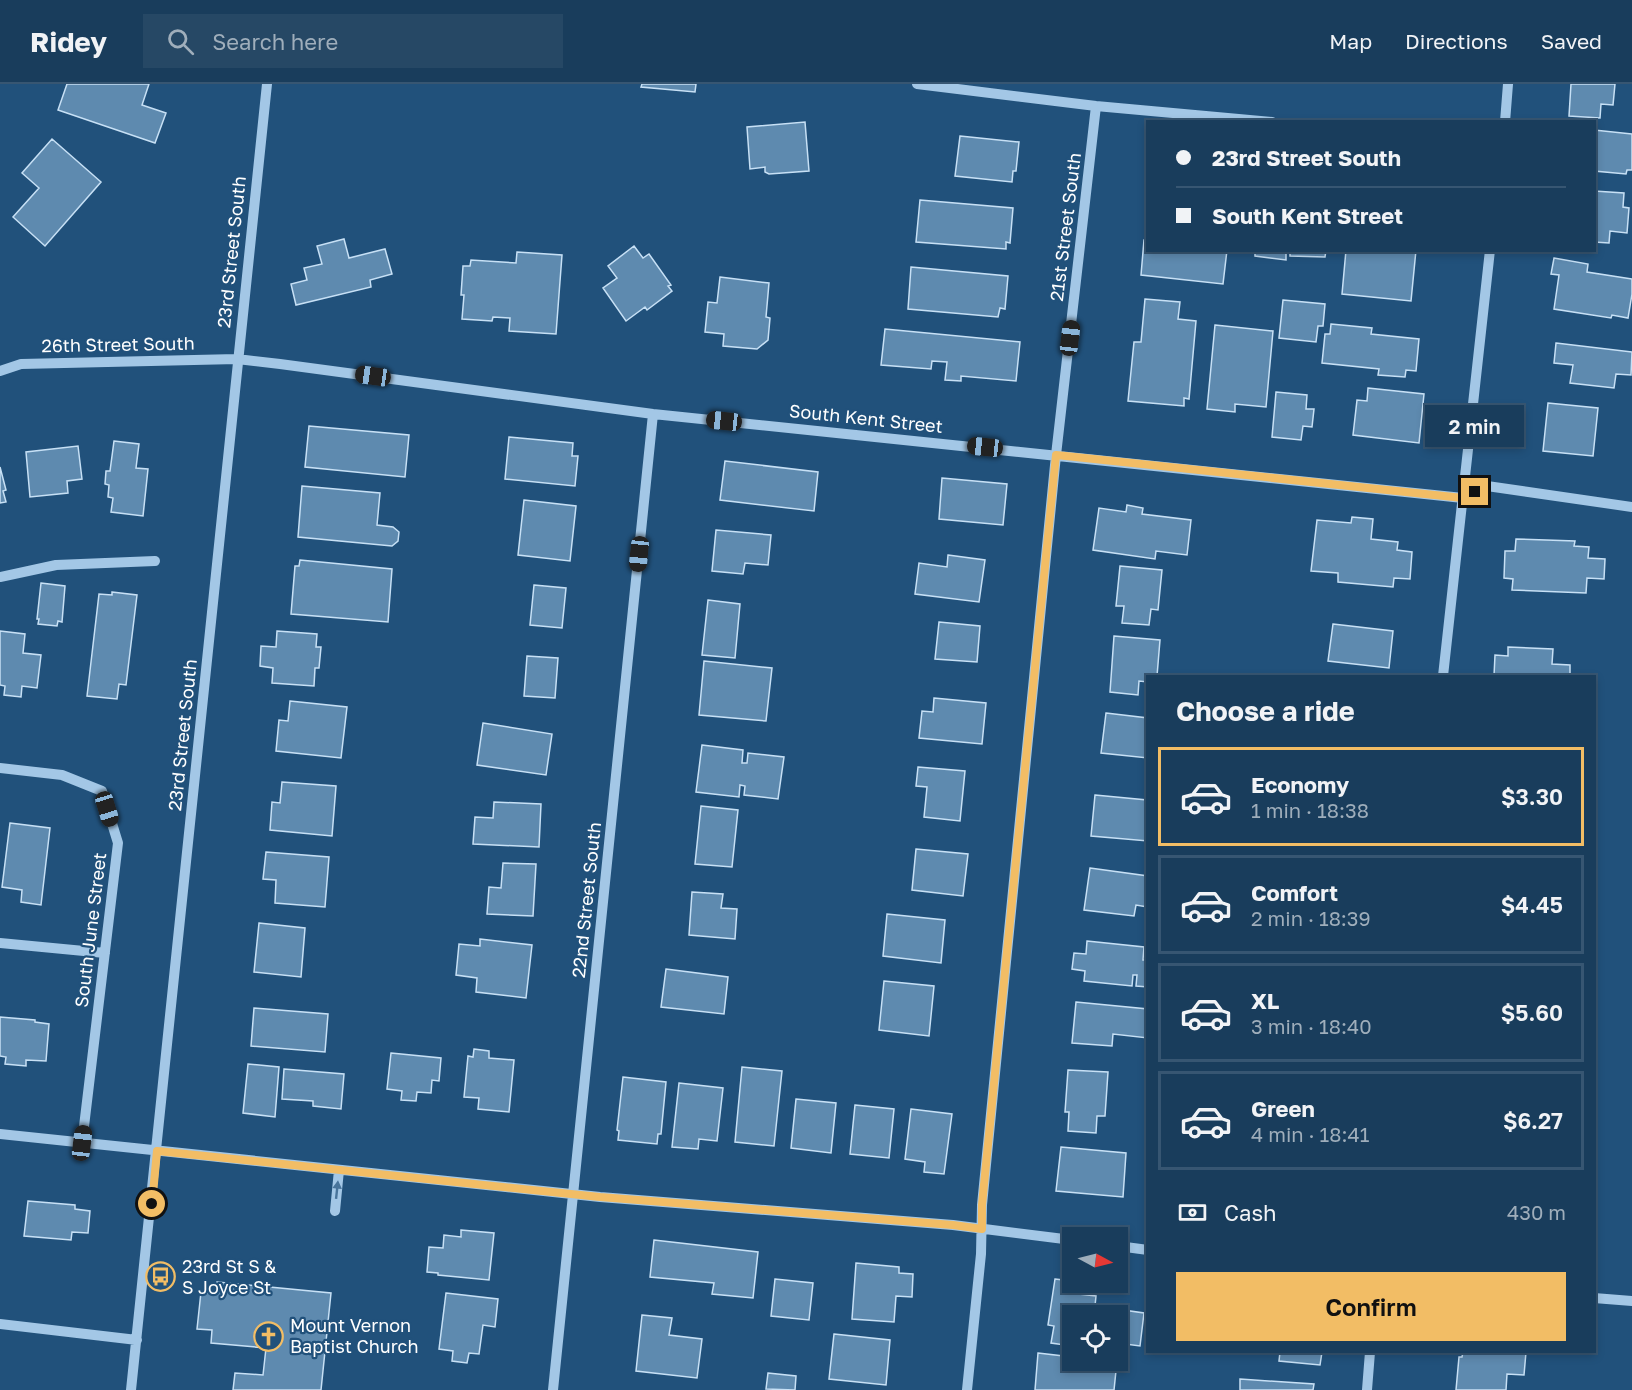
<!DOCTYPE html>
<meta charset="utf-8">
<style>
:root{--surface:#193d5c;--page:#264865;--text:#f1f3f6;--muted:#9faebb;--line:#375672;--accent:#f2bd65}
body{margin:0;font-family:"Golos Text",sans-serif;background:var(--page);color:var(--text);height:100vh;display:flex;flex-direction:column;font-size:22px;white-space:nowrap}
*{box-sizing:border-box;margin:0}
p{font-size:20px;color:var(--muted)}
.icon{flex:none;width:33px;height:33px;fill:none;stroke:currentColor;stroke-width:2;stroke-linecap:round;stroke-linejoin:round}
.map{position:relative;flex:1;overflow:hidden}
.panel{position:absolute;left:1146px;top:591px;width:450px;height:678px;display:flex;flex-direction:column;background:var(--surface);border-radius:0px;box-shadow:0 3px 9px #0003,0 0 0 2px var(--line)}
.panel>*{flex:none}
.guide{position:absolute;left:1146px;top:36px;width:450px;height:132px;border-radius:0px;box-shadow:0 3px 9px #0003,0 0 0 2px var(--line);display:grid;align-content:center;height:132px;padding:0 30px;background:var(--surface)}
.needle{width:39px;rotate:97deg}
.buttons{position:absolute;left:1062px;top:1143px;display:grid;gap:12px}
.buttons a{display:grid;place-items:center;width:66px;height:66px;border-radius:0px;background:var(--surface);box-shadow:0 3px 9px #0003,0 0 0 2px var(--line);font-size:30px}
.end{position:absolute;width:27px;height:27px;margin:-14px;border:8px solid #f2bd65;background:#111;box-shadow:0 0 0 3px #111}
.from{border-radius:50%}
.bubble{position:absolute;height:42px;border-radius:0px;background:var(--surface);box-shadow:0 3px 9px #0003,0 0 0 2px var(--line);font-size:20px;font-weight:600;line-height:42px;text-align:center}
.car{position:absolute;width:18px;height:36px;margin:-18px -9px;border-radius:8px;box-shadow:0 0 4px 2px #0007;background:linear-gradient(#222 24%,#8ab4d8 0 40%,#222 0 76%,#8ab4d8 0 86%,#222 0)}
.guide b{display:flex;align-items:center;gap:21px;height:57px;font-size:22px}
.guide b+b{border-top:2px solid var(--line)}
.guide i{width:15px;height:15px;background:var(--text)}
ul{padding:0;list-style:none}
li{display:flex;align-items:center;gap:18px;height:99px;margin:0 12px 9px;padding:0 18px;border:3px solid var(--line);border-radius:0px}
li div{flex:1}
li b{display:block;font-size:22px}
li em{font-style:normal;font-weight:600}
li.on{border-color:var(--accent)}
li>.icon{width:54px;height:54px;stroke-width:1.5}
h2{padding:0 30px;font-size:27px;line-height:72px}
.pay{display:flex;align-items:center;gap:15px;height:66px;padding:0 30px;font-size:22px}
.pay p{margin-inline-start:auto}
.action{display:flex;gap:12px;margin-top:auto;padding:12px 30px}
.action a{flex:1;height:69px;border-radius:0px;background:var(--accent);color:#111;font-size:24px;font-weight:600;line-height:69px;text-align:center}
header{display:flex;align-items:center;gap:36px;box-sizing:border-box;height:84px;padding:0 30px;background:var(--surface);border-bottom:2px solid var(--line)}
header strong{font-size:28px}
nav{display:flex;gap:33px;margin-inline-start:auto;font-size:21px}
.search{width:420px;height:54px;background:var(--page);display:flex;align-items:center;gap:15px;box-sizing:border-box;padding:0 21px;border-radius:0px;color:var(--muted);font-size:22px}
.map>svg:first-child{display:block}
</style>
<header>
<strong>Ridey</strong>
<div class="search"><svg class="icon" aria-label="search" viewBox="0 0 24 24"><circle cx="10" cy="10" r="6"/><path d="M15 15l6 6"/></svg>Search here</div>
<nav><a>Map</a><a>Directions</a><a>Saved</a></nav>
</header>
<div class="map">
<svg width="1632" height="1306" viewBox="0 0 1632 1306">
<rect width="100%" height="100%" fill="#21517b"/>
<path fill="#5e8aaf" stroke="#c7e0f5" stroke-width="1.5" d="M67,0h82l-7,21 24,8 -11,30 -97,-33z
M642,0h54l-1,8 -54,-5z
M1571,0h44l-2,21 -12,-1 -1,14 -31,-2z
M805,38l4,49 -40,3 -4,-2v-5l-15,2 -3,-42z
M1594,46l38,4v36h-5l-1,4 -32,-3z
M960,52l59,6 -3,29h-3l-1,11 -57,-6z
M52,55l49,43 -56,64 -32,-29 26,-29 -17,-15z
M1594,107l30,2 -1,14 6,1 -2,25 -17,-2 -1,12 -15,-1z
M920,116l93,8 -3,35 -4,-1v7l-90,-7z
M344,155l5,19 36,-9 7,25 -22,6 1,7 -75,18 -5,-21 16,-4 -3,-12 18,-4 -5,-18z
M1144,156h4v10h79l-4,34 -82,-9z
M634,162l9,12 6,-4 22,31 -3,1 4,5 -25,19 -2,-3 -19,14 -23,-33 14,-10 -9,-12z
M1255,166h31v10l-31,-4z
M1290,166h36l-1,7 -35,-1z
M1346,166h70l-5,51 -69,-7z
M517,168l45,3 -6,79 -47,-3 1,-13 -17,-1 -1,4 -30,-2 2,-24h-3l2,-29h7l1,-6 45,3z
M1554,174l34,6 -1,8 45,7v15l-4,24 -16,-3 -1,3 -57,-9 5,-34 -8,-1z
M911,183l97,9 -3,33 -5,-1 -2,9 -90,-8z
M720,193l49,6 -3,34 4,1 -2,22 -11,9 -34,-3 1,-12 -19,-2 3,-30 9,1z
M1145,215l35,3 -2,17 18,2 -7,78 -5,-1v8l-56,-5 6,-59h7z
M1283,216l42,4 -2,22h-5l-2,16 -37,-4z
M1331,240l41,4 -1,6 48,5 -3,32 -10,-1 -1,7 -27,-2 1,-6 -57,-6 3,-29h5z
M1215,241l58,6 -7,76 -31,-3v8l-28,-3z
M885,245l135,13 -4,39 -55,-5v5l-16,-1 2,-18 -15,-1 -1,8 -50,-4z
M1556,259l76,9 -1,23 -15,-1 -2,14 -44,-5 3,-18 -19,-2z
M1368,304l56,6 -5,49 -66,-8 4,-35 10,1z
M1276,308l31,3 -1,14h8l-2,18 -9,-1 -2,14 -29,-3z
M1548,319l50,5 -5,48 -50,-5z
M309,342l100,9 -4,42 -100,-10z
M509,353l64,6 -1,13h6l-3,30 -70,-7z
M114,357l25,3 -3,24 12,1 -5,47 -32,-4 2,-14 -5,-1 1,-12 -4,-1 1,-13h4z
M78,362l4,33 -15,2 1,12 -38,4 -4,-45z
M725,377l93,11 -4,39 -94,-11z
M0,383l6,23 -3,1 3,11 -6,1z
M942,394l65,6 -4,41 -64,-6z
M302,402l78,7 -3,32 16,2 6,5 -1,9 -6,5 -94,-9z
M524,416l52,6 -6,55 -52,-6z
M1127,421l16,3 -1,6 49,6 -4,35 -31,-4 -1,8 -62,-9 6,-42 27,4z
M1352,433l21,2 -2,20 27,3 -1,8 15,2 -2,27 -16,-1 -1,9 -55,-5v-9l-27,-2 6,-51 34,3z
M716,446l55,5 -3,30 -23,-2 -2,11 -31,-3z
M1516,455l59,2 -1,5 15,1 -1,11 17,1 -1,20 -17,-1 -1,15 -74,-3 1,-11 -9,-1 1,-27h10z
M948,471l37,5 -6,42 -64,-8 4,-31 28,4z
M300,476l92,9 -4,53 -97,-8 4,-48h4z
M1120,482l42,4 -4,40 -7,-1 -2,16 -27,-2 2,-17h-8z
M41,499l24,3 -3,36 -4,-1 -1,5 -19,-2 1,-5h-2z
M534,501l32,3 -4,40 -32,-3z
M112,508l25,3 -11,90 -7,-1 -2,15 -30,-3 12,-102 13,1z
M708,516l32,4 -5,54 -33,-3z
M939,538l41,4 -3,36 -42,-3z
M1333,540l60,7 -4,37 -61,-7z
M0,547l25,3 -2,19 18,2 -4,33 -15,-2 -1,11 -17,-2 1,-9 -5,-1z
M277,547l40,3 -1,13h5l-2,21h-4l-1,18 -42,-3 1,-15 -13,-2 1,-20 15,1z
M1114,552l46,4 -3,36h-9v6l-9,-1 -1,14 -28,-3z
M1508,563l45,2 -1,15 18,1v11h-76l1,-21 13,1z
M527,572l31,2 -3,40 -31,-2z
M704,577l68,7 -6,53 -67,-6z
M934,614l52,5 -4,41 -63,-6 3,-27 11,1z
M290,617l57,6 -6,51 -65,-7 3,-31 9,1z
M1106,629l42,5v40l-47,-5z
M483,639l69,11 -6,41 -69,-10z
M702,661l41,5 -1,13h5l1,-10 36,4 -6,42 -34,-4 1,-9 -5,-1 -1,12 -43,-5z
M918,683l47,4 -5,50 -36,-4 3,-30 -11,-1z
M282,698l54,4 -4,50 -62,-6 2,-28 8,1z
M1095,711l52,5 -1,10h2v31l-57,-5z
M494,718l47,2 -2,43 -66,-3 2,-27 18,1z
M701,722l37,4 -6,57 -37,-3z
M10,739l40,5 -9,77 -20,-3 1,-12 -20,-3z
M916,765l52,5 -5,42 -51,-6z
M266,768l63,5 -4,50 -50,-4 1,-23 -13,-1z
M503,779l33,1 -3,52 -46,-2 2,-27 12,1z
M1090,784l58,8v31l-12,-2 -2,11 -50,-6z
M692,808l31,2 -2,14 16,1 -2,30 -46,-4z
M887,830l58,6 -4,43 -58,-7z
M259,839l46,5 -4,49 -47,-5z
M480,855l52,6 -6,53 -50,-6 1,-14 -21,-3 3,-31 21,2z
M1087,857l57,6 -1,13h5v27l-12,-1 1,-11h-4l-1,11 -48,-5 1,-10 -13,-2 2,-16 12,1z
M666,885l62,8 -4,37 -63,-7z
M884,897l50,5 -5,50 -50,-6z
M1076,918l72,7v29l-35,-4 -1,12 -40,-3z
M254,924l74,6 -3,38 -74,-6z
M0,933l35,3v2l14,2 -3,37 -20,-1v6l-21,-2 1,-7 -6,-1z
M474,965l15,2v7l25,2 -5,52 -31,-3 1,-11 -15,-1 4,-41 5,1z
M391,969l50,5 -2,23 -7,-1 -1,13 -14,-1 -1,9 -15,-1 1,-9 -15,-2z
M248,980l31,3 -4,50 -32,-4z
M742,983l40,4 -8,75 -39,-4z
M284,985l60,5 -3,35 -28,-3v-5l-31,-2z
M1068,986l40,2 -3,44h-8l-1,17 -28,-2 1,-19h-4z
M623,993l43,5 -5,52h-3l-1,10 -39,-4 1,-9 -2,-1z
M679,999l44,5 -6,53 -18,-2 -1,10 -26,-2z
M796,1015l40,4 -5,50 -40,-5z
M855,1021l39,4 -5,49 -39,-4z
M911,1025l41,5 -8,60 -20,-2 1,-10 -20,-3z
M1061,1063l65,6 -3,44 -67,-6z
M28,1117l47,4v4l15,2 -2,22 -16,-1 -1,8 -47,-4z
M461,1146l33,3 -5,47 -51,-5v-2l-11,-1 2,-25 14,1 1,-13 17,2z
M654,1156l104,12 -5,46 -41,-4 2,-11 -64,-6z
M856,1179l43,4v6l14,1 -1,23 -16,-1 -2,26 -42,-3z
M775,1195l38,4 -4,37 -38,-4z
M1055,1195l25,3 -1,12 17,2 -1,10 49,7 -4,33 -22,-3v-27h-46v30l-21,-3 3,-17 -6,-1z
M217,1198l114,11 -10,97h-88l2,-17 28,2 3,-27 -55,-5 1,-13 -15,-1 4,-37 15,2z
M446,1209l52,6 -3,28 -12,-2 -4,29 -10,-1 -2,10 -15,-2 1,-10 -14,-2z
M642,1231l30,3 -3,17 33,4 -5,39 -61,-7z
M834,1250l56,6 -4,45 -57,-6z
M1280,1268h42l-2,13 -41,-4z
M1463,1268h63l-2,23 -17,-1 -1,16h-50l3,-33h3z
M1038,1269l34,4v3l45,1 -3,29h-79z
M768,1289l28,3 -1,14 -29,-1z
M1240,1295l74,5 -1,6h-73z"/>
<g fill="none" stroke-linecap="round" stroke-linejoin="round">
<path stroke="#a3c7e6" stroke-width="10" d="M917,0l179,22 176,16
M1505,38l3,-38
M0,287l21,-7 216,-5 43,5 373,50 810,84 24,-12 145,21
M0,493l56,-12 99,-4
M1443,592l47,-426
M0,684l62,7 40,16 16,52 -36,300
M0,859l105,10
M0,1050l600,63 353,28 119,15
M335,1127l4,-41
M1118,1162l30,4
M1594,1214l38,3
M0,1240l137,16
M131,1306c49,-435 89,-871 136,-1306
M553,1306l100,-976
M967,1306l14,-136 1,-49 74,-750 40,-349
M1367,1306l3,-38"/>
</g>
<defs><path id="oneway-solid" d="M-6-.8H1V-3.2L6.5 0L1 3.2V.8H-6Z" transform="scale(1.5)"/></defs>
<use fill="#48749b" href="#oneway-solid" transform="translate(337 1106) rotate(-84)"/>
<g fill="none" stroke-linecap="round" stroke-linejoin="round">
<path stroke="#f2bd65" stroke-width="8" d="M152,1120l5,-53 443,46 353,28 29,4v-24l74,-750 407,43 12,-6"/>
</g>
<defs>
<symbol id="bus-ring" viewBox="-11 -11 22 22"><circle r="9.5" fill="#21517b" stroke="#f2bd65" stroke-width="1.5"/><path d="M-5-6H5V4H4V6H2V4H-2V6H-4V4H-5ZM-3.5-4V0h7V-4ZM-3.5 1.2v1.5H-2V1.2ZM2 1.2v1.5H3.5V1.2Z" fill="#f2bd65"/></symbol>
<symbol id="church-ring" viewBox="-11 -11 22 22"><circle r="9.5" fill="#21517b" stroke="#f2bd65" stroke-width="1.5"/><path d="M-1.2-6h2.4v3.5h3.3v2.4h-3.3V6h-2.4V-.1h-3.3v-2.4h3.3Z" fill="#f2bd65"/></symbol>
</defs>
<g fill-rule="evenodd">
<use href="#bus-ring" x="144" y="1176" width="33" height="33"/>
<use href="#church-ring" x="252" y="1236" width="33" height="33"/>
</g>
<g text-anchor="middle" stroke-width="4.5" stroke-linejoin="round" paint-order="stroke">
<g font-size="18" fill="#fff" stroke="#21517b">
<text transform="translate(1066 143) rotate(-83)" y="6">21st Street South</text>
<text transform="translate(232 168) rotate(-84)" y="6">23rd Street South</text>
<text transform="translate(118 261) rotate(-1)" y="6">26th Street South</text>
<text transform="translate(866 335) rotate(6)" y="6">South Kent Street</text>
<text transform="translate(183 651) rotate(-84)" y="6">23rd Street South</text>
<text transform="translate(587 816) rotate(-84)" y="6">22nd Street South</text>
<text transform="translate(91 846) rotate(-83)" y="6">South June Street</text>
</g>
<g font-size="18" fill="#fff" stroke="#21517b" text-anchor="start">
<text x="182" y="1189">23rd St S &amp;<tspan x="182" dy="21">S Joyce St</tspan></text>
<text x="290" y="1248">Mount Vernon<tspan x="290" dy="21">Baptist Church</tspan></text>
</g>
</g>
</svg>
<div class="buttons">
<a><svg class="needle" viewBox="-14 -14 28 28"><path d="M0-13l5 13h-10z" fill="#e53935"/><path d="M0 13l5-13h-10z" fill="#9faebb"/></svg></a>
<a><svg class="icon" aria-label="locate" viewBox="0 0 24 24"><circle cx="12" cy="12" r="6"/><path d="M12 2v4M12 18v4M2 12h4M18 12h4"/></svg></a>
</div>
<i class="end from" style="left:152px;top:1120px"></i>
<i class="end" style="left:1475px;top:408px"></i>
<div class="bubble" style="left:1425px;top:321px;width:99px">2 min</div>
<i class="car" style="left:1070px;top:254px;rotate:7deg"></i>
<i class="car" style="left:373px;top:292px;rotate:278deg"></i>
<i class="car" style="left:724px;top:337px;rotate:276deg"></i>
<i class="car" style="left:985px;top:363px;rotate:276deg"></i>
<i class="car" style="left:639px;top:470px;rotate:186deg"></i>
<i class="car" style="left:107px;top:725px;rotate:163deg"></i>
<i class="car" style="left:82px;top:1059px;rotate:7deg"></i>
<div class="guide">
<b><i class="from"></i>23rd Street South</b>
<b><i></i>South Kent Street</b>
</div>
<section class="panel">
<h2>Choose a ride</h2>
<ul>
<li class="on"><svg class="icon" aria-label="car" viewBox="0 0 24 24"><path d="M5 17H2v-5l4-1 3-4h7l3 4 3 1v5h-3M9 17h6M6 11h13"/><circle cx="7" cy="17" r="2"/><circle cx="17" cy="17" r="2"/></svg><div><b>Economy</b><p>1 min · 18:38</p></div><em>$3.30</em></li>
<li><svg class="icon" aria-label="car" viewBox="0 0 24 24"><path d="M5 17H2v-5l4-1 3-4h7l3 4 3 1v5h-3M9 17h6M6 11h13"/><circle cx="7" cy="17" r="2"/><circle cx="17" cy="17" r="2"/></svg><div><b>Comfort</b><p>2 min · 18:39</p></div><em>$4.45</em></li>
<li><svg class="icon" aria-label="car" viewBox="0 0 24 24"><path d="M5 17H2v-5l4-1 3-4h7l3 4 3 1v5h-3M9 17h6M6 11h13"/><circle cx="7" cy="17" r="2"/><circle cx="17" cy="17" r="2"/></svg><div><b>XL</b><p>3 min · 18:40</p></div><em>$5.60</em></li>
<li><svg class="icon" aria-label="car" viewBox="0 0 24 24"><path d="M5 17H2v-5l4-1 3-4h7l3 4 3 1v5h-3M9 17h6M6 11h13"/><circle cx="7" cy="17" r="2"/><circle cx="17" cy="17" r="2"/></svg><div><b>Green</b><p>4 min · 18:41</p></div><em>$6.27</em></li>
</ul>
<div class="pay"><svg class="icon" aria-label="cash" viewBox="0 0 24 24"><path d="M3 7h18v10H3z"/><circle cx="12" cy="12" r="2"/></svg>Cash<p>430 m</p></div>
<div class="action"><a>Confirm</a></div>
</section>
</div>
